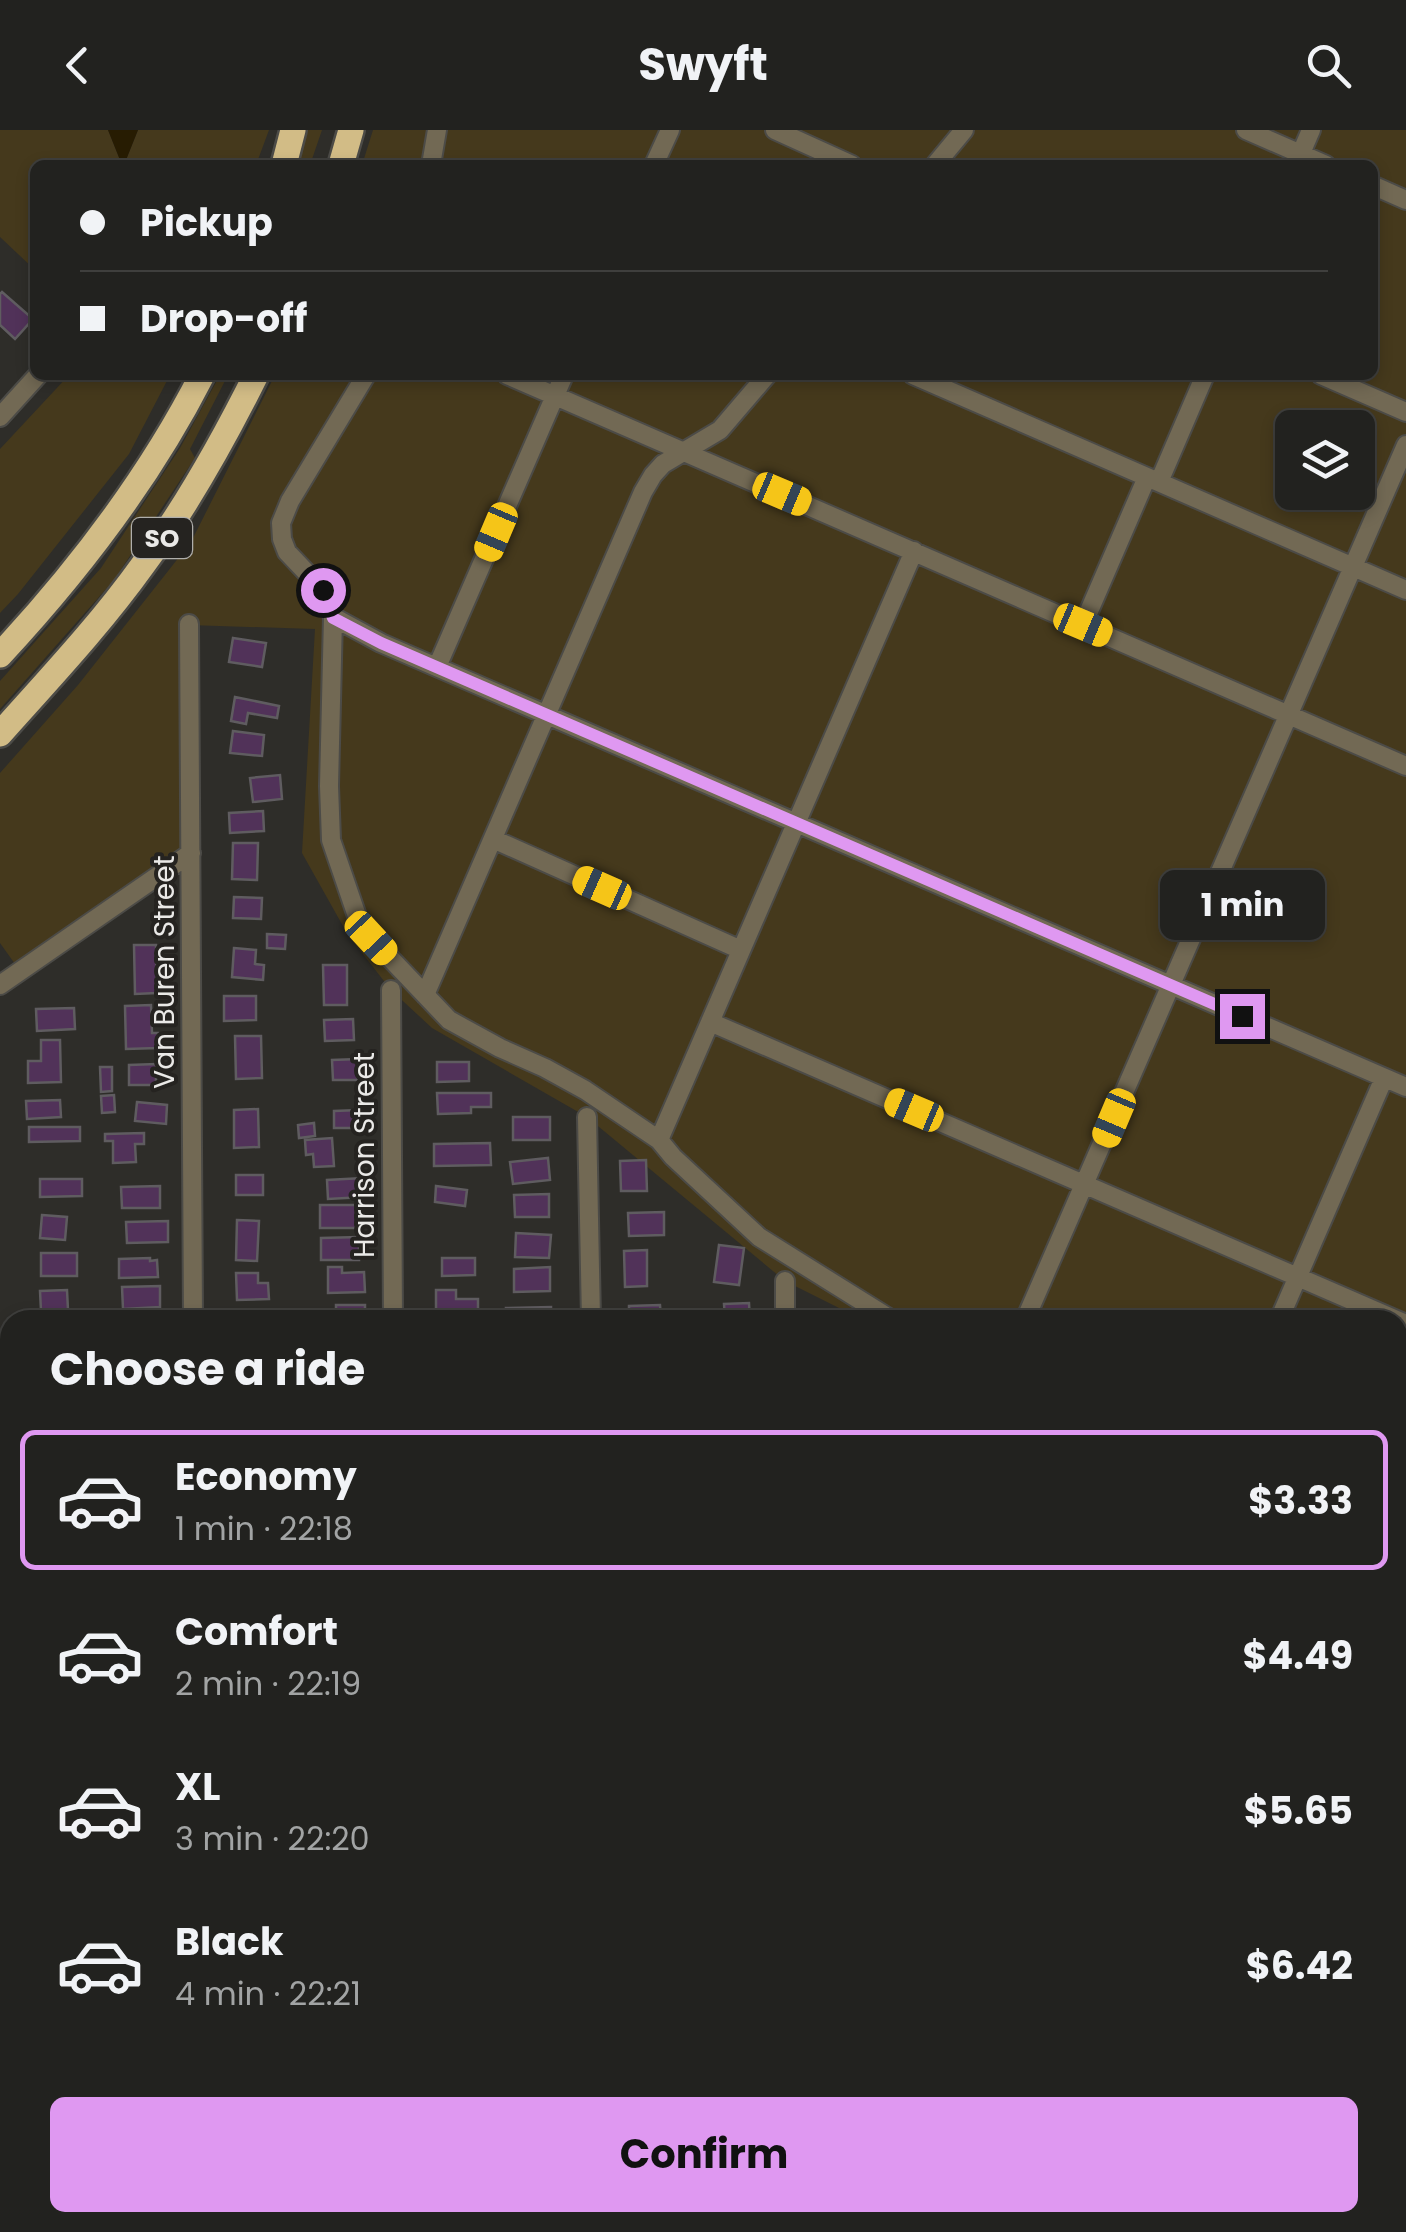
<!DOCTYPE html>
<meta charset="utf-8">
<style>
:root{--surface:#22221f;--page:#2a2a28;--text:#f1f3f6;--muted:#a2a4a4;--line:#3f3f3d;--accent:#df98f1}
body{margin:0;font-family:Poppins,sans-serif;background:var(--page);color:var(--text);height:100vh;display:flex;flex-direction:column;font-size:38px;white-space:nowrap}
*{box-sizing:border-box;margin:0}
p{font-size:32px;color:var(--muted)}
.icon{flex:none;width:55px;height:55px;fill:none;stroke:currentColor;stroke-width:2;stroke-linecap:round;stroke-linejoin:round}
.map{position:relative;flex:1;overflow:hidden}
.details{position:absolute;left:0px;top:1180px;width:1408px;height:922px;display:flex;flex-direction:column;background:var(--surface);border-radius:30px 30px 0 0;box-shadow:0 5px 15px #0003,0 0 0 2px var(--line)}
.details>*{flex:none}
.banner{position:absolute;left:30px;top:30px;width:1348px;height:220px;border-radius:15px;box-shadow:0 5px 15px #0003,0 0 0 2px var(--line);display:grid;align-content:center;height:220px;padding:0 50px;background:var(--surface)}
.fabs{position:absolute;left:1275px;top:280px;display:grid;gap:20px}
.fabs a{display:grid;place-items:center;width:100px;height:100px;border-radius:15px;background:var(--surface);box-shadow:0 5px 15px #0003,0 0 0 2px var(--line);font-size:50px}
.end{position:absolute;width:45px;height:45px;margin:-22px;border:12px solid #df98f1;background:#111;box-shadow:0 0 0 5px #111}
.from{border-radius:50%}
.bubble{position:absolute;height:70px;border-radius:15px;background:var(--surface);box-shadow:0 5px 15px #0003,0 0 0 2px var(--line);font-size:32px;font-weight:700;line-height:70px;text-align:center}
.car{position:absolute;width:30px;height:60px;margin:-30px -15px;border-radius:12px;box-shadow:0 0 8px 2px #0007;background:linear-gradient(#f5c518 24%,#345 0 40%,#f5c518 0 76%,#345 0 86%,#f5c518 0)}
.banner b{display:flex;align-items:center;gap:35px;height:95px;font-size:38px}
.banner b+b{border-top:2px solid var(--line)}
.banner i{width:25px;height:25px;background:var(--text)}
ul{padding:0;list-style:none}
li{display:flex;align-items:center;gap:30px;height:140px;margin:0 20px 15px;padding:0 30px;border:5px solid transparent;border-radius:15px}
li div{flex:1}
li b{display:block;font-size:38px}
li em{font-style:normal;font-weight:700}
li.active{border-color:var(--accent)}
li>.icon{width:90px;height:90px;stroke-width:1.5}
h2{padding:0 50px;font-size:45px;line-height:120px}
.cta{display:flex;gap:20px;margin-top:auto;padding:20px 50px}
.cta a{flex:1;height:115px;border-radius:15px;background:var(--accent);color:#111;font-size:40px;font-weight:700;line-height:115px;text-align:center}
header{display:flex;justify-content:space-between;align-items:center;height:130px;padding:0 50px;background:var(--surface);font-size:45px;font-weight:700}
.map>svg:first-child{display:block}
</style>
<header><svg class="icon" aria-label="back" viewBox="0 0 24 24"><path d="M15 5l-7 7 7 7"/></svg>Swyft<svg class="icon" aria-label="search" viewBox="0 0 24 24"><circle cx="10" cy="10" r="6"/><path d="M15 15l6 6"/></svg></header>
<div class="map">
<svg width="1406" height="2102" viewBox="0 0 1406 2102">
<rect width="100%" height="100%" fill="#2e2d29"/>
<path fill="#3a362d" d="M1406,1629v98l-8,1v-98z"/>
<path fill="#45391c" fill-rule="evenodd" d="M0,0h108l14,35h-87v105l-35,-33z
M138,0h131l-13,35h-132z
M308,0h14l-12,35h-12z
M373,0h1033v1594l-8,2v-406h-535l-78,-39 -198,-164 -155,-89 -41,-38 -43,-55 -46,-82 13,-224 -126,-4 2,228 -171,118 -20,-28v-170l78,-88 113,-143 84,-167h1097v-210h-1010zM1292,298h66v64h-66z
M69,245h101l-41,79 -111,140 -18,19v-164z
M220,245h8l-38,74 5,9 -81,122 -114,129v-28l101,-113 79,-120z"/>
<path fill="#271c02" d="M108,0h30l-14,35h-2z"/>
<path fill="#513259" stroke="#5f5c60" stroke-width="2.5" d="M2,162l31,27 -18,20 -15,-14v-31z
M233,508l33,5 -4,24 -33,-5z
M235,567l44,9 -2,12 -29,-5 -2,11 -15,-3z
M233,601l31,4 -2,21 -32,-3z
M280,645l2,24 -29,3 -3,-24z
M263,681l1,20 -34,2 -1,-20z
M233,713h25l-1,37 -25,-1z
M234,767l28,1 -1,21 -28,-1z
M267,804l19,1 -1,14 -18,-1z
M134,815h22l1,48 -22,1z
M234,818l22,2 -1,14 9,1 -1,15 -31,-3z
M323,835h24v40h-23z
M224,866h32v24l-32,1z
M151,875l1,28h6v15l-32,1 -1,-43z
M74,878l1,21 -38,2 -1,-22z
M353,889l1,21 -29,1 -1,-21z
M235,906h26l1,42 -26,1z
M41,910h19l1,42 -33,1v-22h13z
M358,929v21h-25l-1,-20z
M437,932h32v19l-32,1z
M156,934v21h-27v-20z
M100,937h12v24l-11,1z
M437,963h54v14h-20v6l-33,1z
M114,965l1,17 -13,1 -1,-17z
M60,970l1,17 -34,2 -1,-18z
M137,972l30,3 -1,19 -31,-3z
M258,979l1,38 -25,1v-38z
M359,980v18h-25v-17z
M513,987h37v23h-37z
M314,993l1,13 -16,2 -1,-13z
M29,997h51v14l-51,1z
M144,1003v11h-9l1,18 -23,1v-22h-8v-7z
M332,1008l2,28 -20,1 -1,-13 -7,1 -1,-15z
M490,1013l1,22 -57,1v-22z
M548,1028l2,22 -37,4 -3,-22z
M646,1030l1,31h-26l-1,-30z
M236,1045h27v20h-27z
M363,1048l1,19 -36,2 -1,-19z
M40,1049h42v17l-42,1z
M160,1056v22h-38l-1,-21z
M436,1056l31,4 -2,16 -30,-4z
M549,1064v23h-34l-1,-22z
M320,1075h39v23h-39z
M664,1082v23l-35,1 -1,-23z
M42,1085l25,2 -2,23 -25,-2z
M237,1090l22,1 -2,40 -21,-1z
M168,1091v21l-41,1 -1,-21z
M516,1103l35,2 -2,23 -34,-1z
M359,1107v23h-38v-22z
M719,1115l25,3 -5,37 -25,-3z
M647,1120v36l-22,1 -1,-36z
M41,1123h36v23h-36z
M150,1128v3l7,-1 1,17 -39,1v-19z
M442,1128h33v17l-33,1z
M328,1137h14v6l22,-1 1,20 -37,1z
M550,1137v24l-36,1v-23z
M236,1143h22v10h10l1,16 -32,1z
M160,1156v21l-37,2 -1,-22z
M67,1160l1,20 -27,1 -1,-20z
M436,1160h20v9h22v15h-11v6h-31z
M749,1173l1,17h-25l-1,-16z
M336,1175h29v15h-29z
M660,1175l1,12h-8v3h-24v-14z
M551,1177v13h-44l-1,-12z
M1398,1689h8v23l-8,-1z
M1398,1744l8,2v23l-8,-2z
M1398,1779l8,2v25l-8,-2z
M1398,1814l8,2 -1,12 -7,-2z
M7,1825l3,3v27l-10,-8v-14z
M1398,1956l8,7v14l-8,10z
M144,2092h15l11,10h-31l-2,-2z
M257,2092h22l-8,10h-4z
M420,2092h26l8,8 -2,2h-26l-8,-7z
M548,2092h26l-9,10h-6z
M714,2092h24l7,7 -2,3h-35l-2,-2z
M919,2092h5l12,9 6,-9 9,5 -3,5h-36z
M1127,2092h26l4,4 -4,6h-14z"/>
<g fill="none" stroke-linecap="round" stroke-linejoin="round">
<defs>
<path id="minor" d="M775,0l77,35
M1246,0l80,35
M431,35l6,-35
M654,35l16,-35
M935,35l29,-35
M1296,35l15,-35
M1372,55l34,15
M366,245l-76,126 -9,22 1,16 5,13 36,38 10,27 -4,169 2,54 28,82 12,16 78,82 51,28 45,20 40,22 74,50
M507,245l899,391
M913,245l493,215
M1321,245l85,37
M0,287l38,-42
M1159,352l46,-107
M333,487l48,26 1025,444
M189,494l4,696
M1083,495l64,-148
M437,537l127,-292
M493,709l248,111
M0,855l191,-132
M391,860l2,330
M425,865l218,-503 10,-17 10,-11 57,-34 47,-55
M710,892l696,302
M587,987l4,203
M785,1151v39
M892,1190l-133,-83 -86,-80 -14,-17 255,-589
M1025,1190l381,-875
M1279,1190l105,-242
M0,1361l4,340
M1398,1400l8,3
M1398,1890l8,-9
M1398,1923l8,8
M0,1988l10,-10
M0,2020l10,10
M74,2092l10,10
M632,2092l10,10
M802,2092l15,10
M656,2102l9,-10
M863,2102l6,-10
M1196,2102l9,-10"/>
<path id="major" d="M1398,1630l8,-1
M0,1701h10
M0,1757l10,8
M353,2092l9,10"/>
<path id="highway" d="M284,35l9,-35
M341,35l10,-35
M0,525c79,-85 149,-176 202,-280
M0,604c49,-55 100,-109 143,-169 44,-59 80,-124 113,-190"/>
</defs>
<use href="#minor" stroke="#4c4b47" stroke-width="22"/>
<use href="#major" stroke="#4c4b47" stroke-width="28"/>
<use href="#highway" stroke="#4c4b47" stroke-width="30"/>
<use href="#minor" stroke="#726954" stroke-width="18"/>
<use href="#major" stroke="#b7a478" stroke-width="22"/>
<use href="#highway" stroke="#d2bc86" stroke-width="25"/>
</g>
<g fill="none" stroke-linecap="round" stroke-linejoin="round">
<path stroke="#df98f1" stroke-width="12" d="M323,460l10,28 48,25 861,373"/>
</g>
<g text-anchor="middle" stroke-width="8" stroke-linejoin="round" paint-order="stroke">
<rect fill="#252320" stroke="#afaeab" stroke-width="2.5" x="132" y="388" width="60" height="40" rx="8"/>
<g font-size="25" font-weight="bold" fill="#eae9e7">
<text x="162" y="417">SO</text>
</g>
<g font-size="28" fill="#eae9e7" stroke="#252320">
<text transform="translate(164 842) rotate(-90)" y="10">Van Buren Street</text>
<text transform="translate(364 1025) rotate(-90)" y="10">Harrison Street</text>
</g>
</g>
</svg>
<div class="fabs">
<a><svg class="icon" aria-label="layers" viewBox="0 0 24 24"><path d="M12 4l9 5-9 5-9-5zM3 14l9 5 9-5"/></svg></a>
</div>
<i class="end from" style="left:323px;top:460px"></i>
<i class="end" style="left:1242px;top:886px"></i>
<div class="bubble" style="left:1160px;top:740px;width:165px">1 min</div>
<i class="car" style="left:782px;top:364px;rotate:113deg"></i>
<i class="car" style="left:496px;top:402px;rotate:203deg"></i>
<i class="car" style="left:1083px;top:495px;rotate:113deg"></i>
<i class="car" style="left:602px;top:758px;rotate:294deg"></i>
<i class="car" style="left:371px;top:808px;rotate:137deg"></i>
<i class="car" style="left:914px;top:980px;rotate:293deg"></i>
<i class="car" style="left:1114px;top:988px;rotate:203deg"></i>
<div class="banner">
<b><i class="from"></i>Pickup</b>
<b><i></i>Drop-off</b>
</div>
<section class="details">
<h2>Choose a ride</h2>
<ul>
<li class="active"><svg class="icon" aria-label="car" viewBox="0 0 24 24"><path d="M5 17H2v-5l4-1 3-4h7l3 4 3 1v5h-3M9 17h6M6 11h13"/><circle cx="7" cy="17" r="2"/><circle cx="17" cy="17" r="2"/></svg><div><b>Economy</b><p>1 min · 22:18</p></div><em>$3.33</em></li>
<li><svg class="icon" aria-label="car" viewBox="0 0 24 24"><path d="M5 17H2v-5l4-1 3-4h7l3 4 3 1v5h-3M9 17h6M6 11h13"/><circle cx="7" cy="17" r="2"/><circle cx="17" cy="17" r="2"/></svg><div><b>Comfort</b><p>2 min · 22:19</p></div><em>$4.49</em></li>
<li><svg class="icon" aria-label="car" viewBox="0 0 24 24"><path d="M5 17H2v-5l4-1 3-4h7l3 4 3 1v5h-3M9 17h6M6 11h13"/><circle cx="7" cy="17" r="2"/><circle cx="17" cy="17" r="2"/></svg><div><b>XL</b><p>3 min · 22:20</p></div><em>$5.65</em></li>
<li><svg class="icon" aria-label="car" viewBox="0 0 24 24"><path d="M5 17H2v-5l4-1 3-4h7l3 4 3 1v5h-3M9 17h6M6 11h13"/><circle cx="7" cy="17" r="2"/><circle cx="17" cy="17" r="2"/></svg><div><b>Black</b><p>4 min · 22:21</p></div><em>$6.42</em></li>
</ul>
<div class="cta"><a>Confirm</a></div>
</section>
</div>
